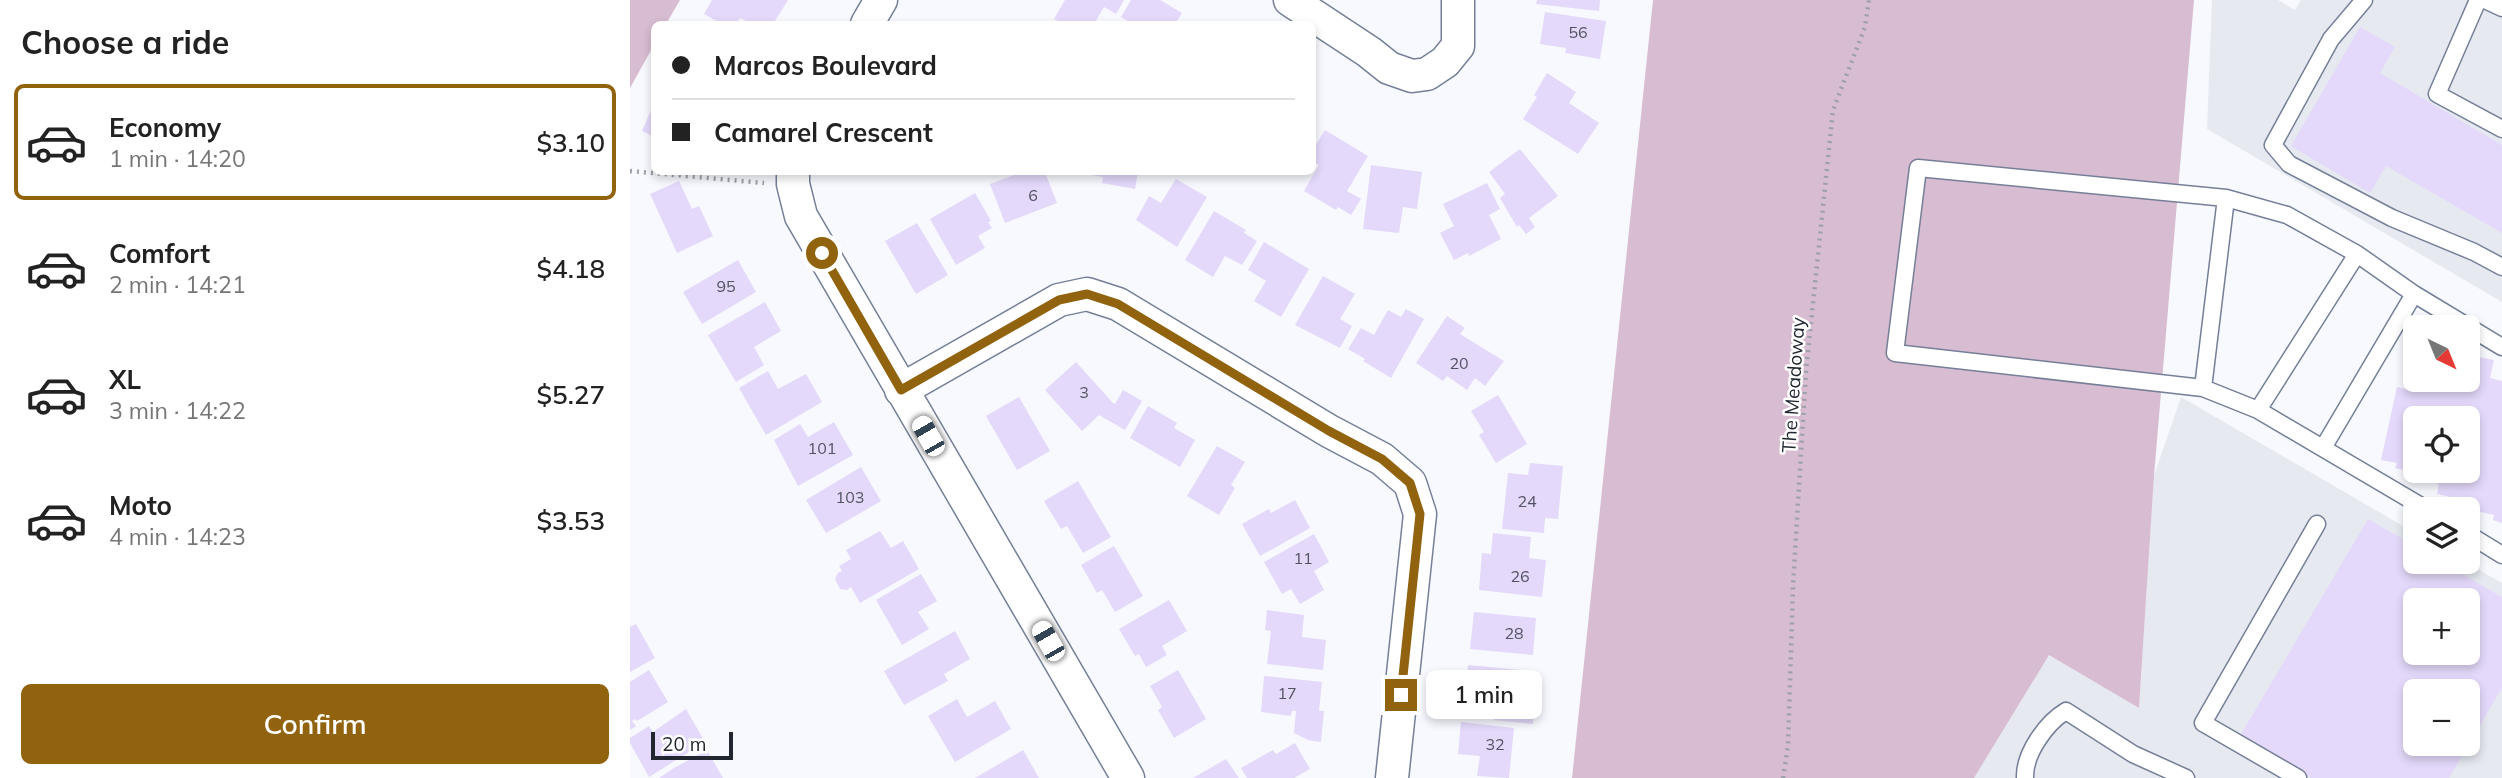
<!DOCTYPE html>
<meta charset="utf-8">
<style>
:root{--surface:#fff;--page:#f6f6f6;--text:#222;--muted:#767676;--line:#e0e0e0;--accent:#91630e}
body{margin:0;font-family:Mulish,sans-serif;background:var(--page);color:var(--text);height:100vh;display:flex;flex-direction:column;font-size:26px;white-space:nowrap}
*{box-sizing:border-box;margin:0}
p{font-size:23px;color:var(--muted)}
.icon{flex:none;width:38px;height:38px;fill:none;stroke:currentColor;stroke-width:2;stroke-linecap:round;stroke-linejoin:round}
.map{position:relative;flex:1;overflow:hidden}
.side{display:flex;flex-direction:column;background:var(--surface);width:630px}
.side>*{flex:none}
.top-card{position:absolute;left:21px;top:21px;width:665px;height:154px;border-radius:10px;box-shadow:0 4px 10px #0003;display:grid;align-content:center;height:154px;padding:0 21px;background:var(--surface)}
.needle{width:46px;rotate:137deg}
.buttons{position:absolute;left:1773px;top:315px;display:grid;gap:14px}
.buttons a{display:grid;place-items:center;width:77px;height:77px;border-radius:10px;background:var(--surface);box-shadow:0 4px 10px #0003;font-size:35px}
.scale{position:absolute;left:21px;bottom:18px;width:82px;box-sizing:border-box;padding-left:7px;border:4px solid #212630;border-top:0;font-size:19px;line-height:24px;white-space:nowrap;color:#212630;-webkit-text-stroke:5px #fff;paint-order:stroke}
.end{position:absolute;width:32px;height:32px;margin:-16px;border:9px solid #91630e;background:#fff;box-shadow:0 0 0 4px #fff}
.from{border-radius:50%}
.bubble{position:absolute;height:49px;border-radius:10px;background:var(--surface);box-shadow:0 4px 10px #0003;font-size:23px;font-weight:600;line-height:49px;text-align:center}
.car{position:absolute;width:21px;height:42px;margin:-21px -10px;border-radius:9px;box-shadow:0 0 5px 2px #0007;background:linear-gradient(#fff 24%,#345 0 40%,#fff 0 76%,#345 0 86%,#fff 0)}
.top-card b{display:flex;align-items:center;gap:24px;height:66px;font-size:26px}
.top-card b+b{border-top:2px solid var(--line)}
.top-card i{width:18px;height:18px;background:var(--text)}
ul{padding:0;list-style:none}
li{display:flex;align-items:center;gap:21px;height:116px;margin:0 14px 10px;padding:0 7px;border:4px solid transparent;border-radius:10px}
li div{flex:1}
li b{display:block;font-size:26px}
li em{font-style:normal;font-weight:600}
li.on{border-color:var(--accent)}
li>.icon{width:63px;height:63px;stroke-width:1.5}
h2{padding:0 21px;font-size:32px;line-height:84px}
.cta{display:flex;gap:14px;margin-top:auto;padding:14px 21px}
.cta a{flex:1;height:80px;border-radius:10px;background:var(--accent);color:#fff;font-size:28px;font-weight:600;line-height:80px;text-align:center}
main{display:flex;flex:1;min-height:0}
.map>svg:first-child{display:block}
</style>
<main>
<section class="side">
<h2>Choose a ride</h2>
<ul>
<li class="on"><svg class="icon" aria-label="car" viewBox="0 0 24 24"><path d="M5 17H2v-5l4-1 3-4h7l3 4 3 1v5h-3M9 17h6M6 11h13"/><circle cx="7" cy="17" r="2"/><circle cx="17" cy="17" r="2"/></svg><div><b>Economy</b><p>1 min · 14:20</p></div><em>$3.10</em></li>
<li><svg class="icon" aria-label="car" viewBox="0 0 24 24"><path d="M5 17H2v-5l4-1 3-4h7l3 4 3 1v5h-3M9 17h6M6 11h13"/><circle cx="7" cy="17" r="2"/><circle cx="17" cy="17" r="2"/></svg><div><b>Comfort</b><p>2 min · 14:21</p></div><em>$4.18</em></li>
<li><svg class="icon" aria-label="car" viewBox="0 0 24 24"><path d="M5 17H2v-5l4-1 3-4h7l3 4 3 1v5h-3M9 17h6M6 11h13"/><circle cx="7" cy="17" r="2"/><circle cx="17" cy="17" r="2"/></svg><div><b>XL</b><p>3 min · 14:22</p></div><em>$5.27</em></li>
<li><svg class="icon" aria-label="car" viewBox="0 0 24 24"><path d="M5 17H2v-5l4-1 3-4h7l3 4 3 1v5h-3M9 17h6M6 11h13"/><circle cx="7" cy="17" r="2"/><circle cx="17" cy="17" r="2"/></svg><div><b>Moto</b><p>4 min · 14:23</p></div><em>$3.53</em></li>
</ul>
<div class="cta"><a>Confirm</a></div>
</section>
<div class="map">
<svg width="1872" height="778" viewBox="0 0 1872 778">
<rect width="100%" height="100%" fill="#f7f9ff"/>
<path fill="#e6e9f0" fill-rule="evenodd" d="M1582,0h66l17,10 6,-10h201v302l-295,-173z
M1551,397l234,136v29h50l37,21v195h-528l75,-124 90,54 15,-232zM1785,600h53v53h-53zM1785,691h53v53h-53z"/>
<path fill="#d8bcd1" d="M0,0h50l-14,24h-12v21l-24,43z
M1023,0h541l-40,476 -15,232 -90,-53 -75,123h-402z"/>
<path fill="#e4d9fa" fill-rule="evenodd" d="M82,0h76l-15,24h-21l-12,-6 -4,6h-14l-18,-10z
M435,0h59l-8,14 -12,-7 -10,17h-30l-10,-5z
M501,0h29l22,13 -7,11h-42l-12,-7z
M907,0h63l-1,11 -63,-7z
M915,12l61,9 -6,38 -35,-6 1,-5 -26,-4z
M1730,27l35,20 -15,26 122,72v88l-116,-67 -16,27 -79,-47z
M917,73l29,19 -7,11 30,20 -21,31 -55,-35 14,-22 -3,-2z
M24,103v34l-12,-6z
M695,130l43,26 -21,35 14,8 -10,16 -13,-8 -2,3 -32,-19 15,-26 -7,-4v-10z
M890,149l38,47 -29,22 6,9 -9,7 -7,-9 -2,2 -17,-29 5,-4 -16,-22z
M741,165l51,7 -5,37 -14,-2 -4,26 -36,-4z
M393,172h22l12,31 -52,20 -15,-39z
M447,172h61l-3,17 -33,-6 1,-6z
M546,179l31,18 -30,50 -41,-27 13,-24 12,7z
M49,181l13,28 7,-3 14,30 -36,17 -27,-59z
M857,183l13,26 -11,6 12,24 -32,17 -1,-3 -14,7 -14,-27 14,-7 -11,-22z
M345,193l16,28 -3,1 4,6 -14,8 7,12 -29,17 -26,-46z
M584,211l32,19 -2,3 13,8 -15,24 -17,-9 -12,21 -28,-17z
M287,223l31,52 -32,19 -31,-53z
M634,242l45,27 -28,48 -27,-16 12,-20 -18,-11z
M108,260l18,32 -54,32 -19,-32z
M693,276l32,18 -15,25 12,7 -12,22 -45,-23z
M135,302l16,29 -27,16 10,18 -28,17 -28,-47z
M776,309l18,10 -33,59 -28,-17 2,-2 -17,-10 13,-21 13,7 14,-25 13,7z
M817,316l18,12 -5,6 44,27 -19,25 -10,-8 -8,12 -20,-14 -4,5 -27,-18z
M1838,355l26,5 -4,18 12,3v142l-9,-3 1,-5 -36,-8 1,-8 -22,-5 2,-10 -25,-6 2,-5 -21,-5 2,-5 -16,-3 16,-73 16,4 2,-11h53zM1785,418h53v53h-53z
M446,362l37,41 2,1 8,-14 19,11 -17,29 -26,-15 -17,16 -37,-41z
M138,371l10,18 28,-15 16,28 -56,33 -27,-47z
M868,395l29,49 -31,19 -17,-28 5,-3 -13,-21z
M389,397l31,54 -33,19 -31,-54z
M518,406l29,17 -3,5 21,12 -15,27 -50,-29z
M204,422l19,33 -55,31 -24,-46 26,-16 8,13z
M587,446l28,16 -14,23 4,3 -16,27 -32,-19z
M900,463l33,3 -5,53 -13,-1 -1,15 -42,-4 6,-56 20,2z
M231,467l20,34 -55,32 -20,-33z
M448,481l33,56 -28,16 -16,-27 -6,3 -17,-28z
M665,500l15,28 -50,28 -18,-32 27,-15 2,4z
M1738,519l47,27v16h26l61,35v91l-53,90h-138l-71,-42zM1785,600h53v53h-53zM1785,691h53v53h-53z
M250,531l11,17 12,-7 16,28 -59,34 -9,-16 -4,3 -7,-1 -5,-10 3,-6 4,-2 -3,-5 12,-7 -5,-9z
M863,533l38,4 -2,21 17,2 -4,37 -63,-7 3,-37 9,1z
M684,534l15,28 -15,9 10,19 -24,14 -9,-15 -9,5 -18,-32z
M484,546l29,50 -28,16 -13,-22 -5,3 -16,-28z
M291,574l16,27 -19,11 11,17 -27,16 -26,-45z
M539,600l18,31 -25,15 5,9 -21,12 -7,-13 -4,2 -16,-27z
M637,610l37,5 -2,22 24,3 -3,30 -56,-6 4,-33 -6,-1z
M844,612l62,6 -3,37 -63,-6z
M6,624l19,34 -25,14v-45z
M325,631l15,28 -26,15 4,7 -44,24 -20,-34z
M838,665l63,6 -4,33 8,1 -2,19 -39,-4 2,-15 -32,-3z
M19,670l19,32 -31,19 -1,-2 -4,2 4,5 -6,4v-48z
M548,670l28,49 -32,19 -16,-28 4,-3 -12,-21z
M634,676l58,6 -3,29h5l-3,31 -13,-2 -14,-7 2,-22h-4l-1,5 -30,-4z
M327,699l10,18 28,-16 16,28 -56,33 -27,-46z
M56,709l19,33 -56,35 -19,-34v-5l19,-12 4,6z
M831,722l53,6 -5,50 -32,-2 3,-20 -22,-2z
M665,743l15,26 -16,9h-47l-6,-10 32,-18 3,4z
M77,750l16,28h-64l15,-10z
M393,750l16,28h-64z
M596,759l13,19h-46z"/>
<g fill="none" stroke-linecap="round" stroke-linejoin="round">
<defs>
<path id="lane" d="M1734,0l-33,39 -58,106 16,19 103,54 82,34 28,15
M1848,0l-41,94 65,35
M1855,0l17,8
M1573,388l-308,-35 23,-185 308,30
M1628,410l99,-156
M1693,448l91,-154
M1796,509l-168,-99 -55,-22 23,-190 61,17 70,39 57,40 88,53
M1838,534l34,21
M1395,778c-1,-24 21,-55 41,-67l67,43 53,24
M1668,778l-95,-55 114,-199"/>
<path id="street" d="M660,0l79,52 20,16 23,8 15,-2 18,-12 13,-16v-46
M237,24l14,-24
M163,172v12l8,32 327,562
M271,390l158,-90 28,-6 31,10 211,127 53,28 28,24 10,31 -28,264"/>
</defs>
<use href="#lane" stroke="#757f98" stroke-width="19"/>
<use href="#street" stroke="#757f98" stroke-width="35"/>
<path stroke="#9da0a8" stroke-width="4.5" stroke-dasharray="2 5" stroke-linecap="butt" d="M0,171l134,12
M1153,778l5,-32 5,-160 13,-215 27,-261 32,-83 4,-27"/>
<use href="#lane" stroke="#fff" stroke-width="16"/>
<use href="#street" stroke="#fff" stroke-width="32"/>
</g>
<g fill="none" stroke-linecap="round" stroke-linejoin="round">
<path stroke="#91630e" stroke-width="9" d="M192,253l79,137 158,-90 28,-6 31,10 211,127 53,28 28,24 10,31 -19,181"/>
</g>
<g text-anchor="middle" stroke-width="5" stroke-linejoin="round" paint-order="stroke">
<g font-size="16" fill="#525362">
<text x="948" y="38">56</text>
<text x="403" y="201">6</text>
<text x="96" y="292">95</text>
<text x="829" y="369">20</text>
<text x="454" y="398">3</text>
<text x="192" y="454">101</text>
<text x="220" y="503">103</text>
<text x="897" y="507">24</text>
<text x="673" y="564">11</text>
<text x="890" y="582">26</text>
<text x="884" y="639">28</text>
<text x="657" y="699">17</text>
<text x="865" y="750">32</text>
</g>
<g font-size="19" fill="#212630" stroke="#fff">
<text transform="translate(1163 385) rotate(-86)" y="7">The Meadoway</text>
</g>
</g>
</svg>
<div class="buttons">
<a><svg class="needle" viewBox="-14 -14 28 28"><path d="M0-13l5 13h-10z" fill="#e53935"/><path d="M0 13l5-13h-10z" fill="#767676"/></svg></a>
<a><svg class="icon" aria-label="locate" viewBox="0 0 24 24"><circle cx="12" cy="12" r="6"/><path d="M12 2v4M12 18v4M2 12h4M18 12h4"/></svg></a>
<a><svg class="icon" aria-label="layers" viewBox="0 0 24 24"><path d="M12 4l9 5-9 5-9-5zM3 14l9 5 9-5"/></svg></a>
<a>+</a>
<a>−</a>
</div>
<div class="scale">20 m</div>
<i class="end from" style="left:192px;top:253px"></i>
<i class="end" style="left:771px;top:695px"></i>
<div class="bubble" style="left:796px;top:670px;width:116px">1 min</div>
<i class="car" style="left:298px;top:436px;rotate:330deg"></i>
<i class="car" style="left:418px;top:641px;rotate:330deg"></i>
<div class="top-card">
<b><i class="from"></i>Marcos Boulevard</b>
<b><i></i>Camarel Crescent</b>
</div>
</div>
</main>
